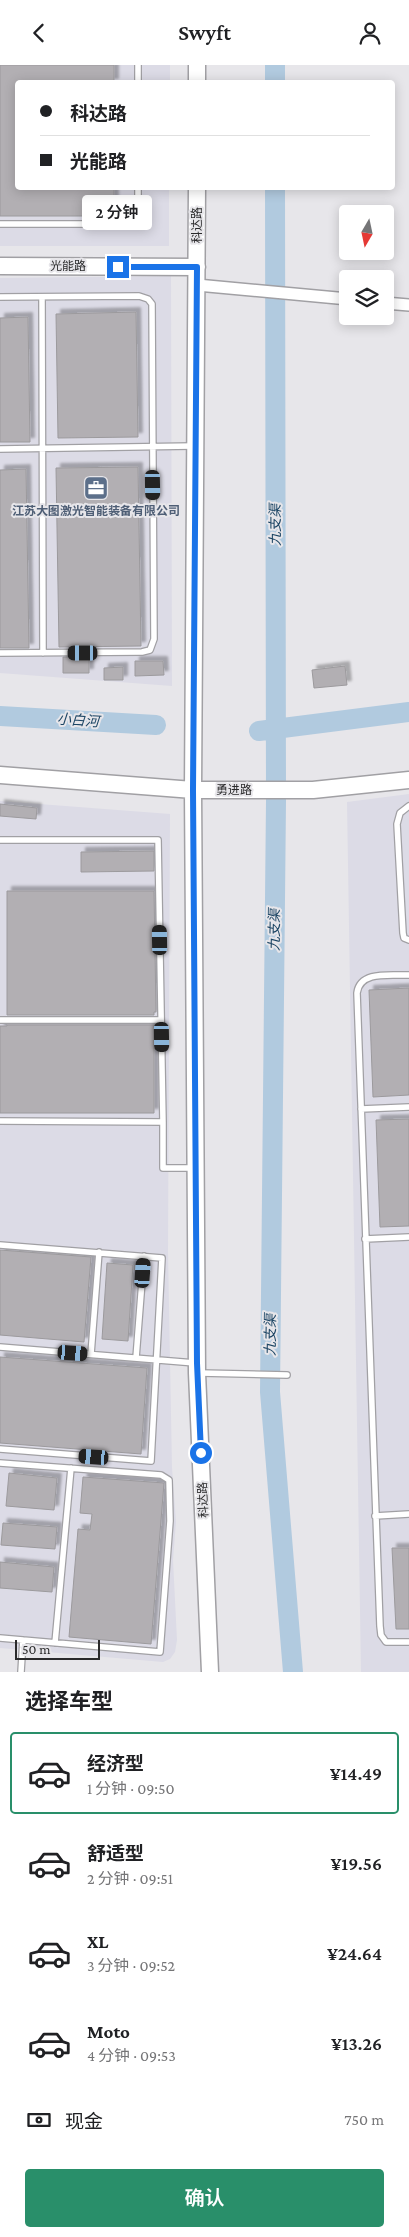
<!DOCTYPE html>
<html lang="zh">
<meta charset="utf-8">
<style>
:root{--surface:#fff;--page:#f2f2f2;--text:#202124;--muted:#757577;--line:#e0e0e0;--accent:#298f6a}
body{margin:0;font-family:"Crimson Pro","Noto Sans SC",serif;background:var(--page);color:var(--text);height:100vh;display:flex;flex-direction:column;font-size:19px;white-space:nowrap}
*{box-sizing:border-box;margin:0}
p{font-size:16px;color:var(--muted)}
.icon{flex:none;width:28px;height:28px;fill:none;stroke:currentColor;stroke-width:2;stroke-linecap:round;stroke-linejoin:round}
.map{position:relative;height:1607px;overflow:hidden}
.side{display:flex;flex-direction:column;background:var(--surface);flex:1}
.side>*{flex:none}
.top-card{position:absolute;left:15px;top:15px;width:380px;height:110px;border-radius:5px;box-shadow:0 2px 12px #0003;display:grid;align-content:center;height:110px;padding:0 25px;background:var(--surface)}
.needle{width:32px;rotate:189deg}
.tools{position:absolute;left:339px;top:140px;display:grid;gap:10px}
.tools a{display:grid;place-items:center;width:55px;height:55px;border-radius:5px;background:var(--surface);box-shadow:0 2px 12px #0003;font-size:25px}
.scale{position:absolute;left:15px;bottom:12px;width:85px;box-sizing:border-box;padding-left:5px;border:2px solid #2a2a2b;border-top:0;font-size:14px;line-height:18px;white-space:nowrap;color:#2a2a2b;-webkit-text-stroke:4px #e7e6ea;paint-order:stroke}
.end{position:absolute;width:22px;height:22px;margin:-11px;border:6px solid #1a73e8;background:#fff;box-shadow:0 0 0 2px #fff}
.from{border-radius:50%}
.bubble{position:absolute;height:35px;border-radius:5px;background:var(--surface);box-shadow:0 2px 12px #0003;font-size:16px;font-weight:600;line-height:35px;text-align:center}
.car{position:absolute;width:15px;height:30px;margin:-15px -8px;border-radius:6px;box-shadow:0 0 4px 1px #0007;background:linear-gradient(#222 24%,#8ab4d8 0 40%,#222 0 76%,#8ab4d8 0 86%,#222 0)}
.top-card b{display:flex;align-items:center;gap:18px;height:48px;font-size:19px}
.top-card b+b{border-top:1px solid var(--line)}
.top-card i{width:12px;height:12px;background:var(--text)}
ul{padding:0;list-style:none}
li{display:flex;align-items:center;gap:15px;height:82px;margin:0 10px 8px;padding:0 15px;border:2px solid transparent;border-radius:5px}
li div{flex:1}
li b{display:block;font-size:19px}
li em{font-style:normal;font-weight:600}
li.selected{border-color:var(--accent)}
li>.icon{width:45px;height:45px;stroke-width:1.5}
h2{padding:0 25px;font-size:22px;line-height:60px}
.pay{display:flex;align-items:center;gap:12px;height:55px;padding:0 25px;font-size:19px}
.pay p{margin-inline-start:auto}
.action{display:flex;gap:10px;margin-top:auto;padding:10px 25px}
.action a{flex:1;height:58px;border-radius:5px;background:var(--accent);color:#fff;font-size:20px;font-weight:600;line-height:58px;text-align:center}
header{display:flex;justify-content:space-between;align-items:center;height:65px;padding:0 25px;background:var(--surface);font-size:22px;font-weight:600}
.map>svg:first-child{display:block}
</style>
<header><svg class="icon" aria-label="back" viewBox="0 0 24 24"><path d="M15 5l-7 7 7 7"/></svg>Swyft<svg class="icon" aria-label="person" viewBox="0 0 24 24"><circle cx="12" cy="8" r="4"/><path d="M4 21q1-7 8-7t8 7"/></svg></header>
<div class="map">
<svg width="409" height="1607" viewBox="0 0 409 1607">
<defs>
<filter id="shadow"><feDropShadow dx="4.5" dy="-4.5" stdDeviation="1" flood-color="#0004"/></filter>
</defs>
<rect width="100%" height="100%" fill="#e7e6ea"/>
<path fill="#dcdbe6" d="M0,0h170v17l-152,1v104l151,1v58h-169z
M171,211l1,410 -172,-13v-395z
M409,729v878h-48l-14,-870z
M0,736l170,13 -2,437 4,217 4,54 -3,38 4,80 -2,12 -5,7 -7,3 -163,-14z"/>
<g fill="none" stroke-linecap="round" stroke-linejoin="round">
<path stroke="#b1cadf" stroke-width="20" d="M275,0v18
M275,122l1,614 -6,591 23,280
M0,651l156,9
M259,666l150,-19"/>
</g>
<path fill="#b2afb3" stroke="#9c9a9d" filter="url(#shadow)" d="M0,0h114v18h-96v104h96v29h-114z
M136,247l2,125 -80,1 -2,-124z
M28,252l2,125h-30v-124z
M138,402l3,179 -82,1 -3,-179z
M26,404l3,179h-29v-178z
M63,592h26v16h-26z
M135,596h28l1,14 -29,1z
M345,601l2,19 -33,3 -2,-18z
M123,602v13h-19v-12z
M0,739l37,4 -1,11 -36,-3z
M154,786v20l-73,1v-20z
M7,826h147l2,121h-2v3h-147z
M409,923v107l-36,2 -4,-107z
M7,960h147v88h-154v-87h7z
M409,1054v107l-29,1 -4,-107z
M0,1185l91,7 -7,85 -84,-7z
M107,1198l26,2 -5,76 -26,-2z
M0,1292l147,11 -6,86 -141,-11z
M9,1408l48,5 -3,32 -48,-4z
M83,1412l81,6 -13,161 -82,-7 9,-108 12,1 2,-16 -12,-1z
M3,1458l54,4 -2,22 -54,-4z
M392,1483h17v81h-13z
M0,1497l54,5 -2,25 -52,-4z"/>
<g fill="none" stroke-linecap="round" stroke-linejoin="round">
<defs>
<path id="lane" d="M138,18v-18
M0,159h126l8,-3 4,-8v-26
M0,232l139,-1 9,3 4,5 2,335 -4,11 -8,2 -142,1
M42,232l1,356
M0,384l193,-3
M409,741l-9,7 -3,11 6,109 1,5 5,2
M0,775h158l5,282 -163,-1
M409,910c-18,1 -49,-5 -52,18l23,633 1,9 5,7h23
M0,955h161
M361,1044l48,-2
M163,1057v46h32
M365,1174l44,-2
M0,1180l162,13 -11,203 -151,-12
M0,1282l195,16
M91,1289l8,-102
M136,1293l8,-102
M200,1308l87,2
M0,1398l161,12 8,5 1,41 -10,131 -160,-14
M375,1451l34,-2
M55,1578l16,-175
M21,1607l2,-32"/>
<path id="street" d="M197,220l151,14
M385,238l24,2"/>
<path id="secondary" d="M197,18v-18
M197,122l-4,603 4,583 13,299
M0,201l197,1
M0,710l193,15h120l96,-10"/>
</defs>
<use href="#lane" stroke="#a1a0a4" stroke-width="8"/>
<use href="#street" stroke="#a1a0a4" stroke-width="14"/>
<use href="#secondary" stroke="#a1a0a4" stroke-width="19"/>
<use href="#lane" stroke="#fff" stroke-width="5.5"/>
<use href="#street" stroke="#fff" stroke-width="11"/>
<use href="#secondary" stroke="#fff" stroke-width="16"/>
</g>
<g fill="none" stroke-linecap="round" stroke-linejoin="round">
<path stroke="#1a73e8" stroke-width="6" d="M118,202h79l-4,523 4,573 4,90"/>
</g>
<defs>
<symbol id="office-square" viewBox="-11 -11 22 22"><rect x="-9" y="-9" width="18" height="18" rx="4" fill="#5c6f8a" stroke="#e7e6ea"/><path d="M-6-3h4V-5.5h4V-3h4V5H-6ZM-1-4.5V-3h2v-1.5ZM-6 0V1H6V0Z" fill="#fff"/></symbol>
</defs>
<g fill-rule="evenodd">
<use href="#office-square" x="82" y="409" width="28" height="28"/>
</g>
<g text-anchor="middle" stroke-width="4" stroke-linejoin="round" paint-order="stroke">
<g font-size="12" fill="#2a2a2b" stroke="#e7e6ea">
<text transform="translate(197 160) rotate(-90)" y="4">科达路</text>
<text x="68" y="205">光能路</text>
<text x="234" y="729">勇进路</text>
<text transform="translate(203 1435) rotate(-92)" y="4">科达路</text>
</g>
<g font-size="12" font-weight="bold" fill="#4e5e75" stroke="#e7e6ea">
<text x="96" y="450">江苏大图激光智能装备有限公司</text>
</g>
<g font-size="14" font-style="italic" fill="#1c4564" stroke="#e7e6ea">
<text transform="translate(275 460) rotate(-90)" y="5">九支渠</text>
<text transform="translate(78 655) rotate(4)" y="5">小白河</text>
<text transform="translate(274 865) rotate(-89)" y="5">九支渠</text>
<text transform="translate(270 1270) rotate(-89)" y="5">九支渠</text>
</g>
</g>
</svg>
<div class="tools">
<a><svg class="needle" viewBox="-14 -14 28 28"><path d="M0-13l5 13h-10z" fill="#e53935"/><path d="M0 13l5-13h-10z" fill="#757577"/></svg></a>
<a><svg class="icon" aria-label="layers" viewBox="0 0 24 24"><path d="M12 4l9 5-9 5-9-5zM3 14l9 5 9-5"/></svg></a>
</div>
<div class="scale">50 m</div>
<i class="end from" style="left:201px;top:1388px"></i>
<i class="end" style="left:118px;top:202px"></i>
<div class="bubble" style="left:82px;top:130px;width:70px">2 分钟</div>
<i class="car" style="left:153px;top:420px;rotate:179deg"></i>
<i class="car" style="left:83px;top:588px;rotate:270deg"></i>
<i class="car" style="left:160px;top:875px;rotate:359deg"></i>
<i class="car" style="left:162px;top:972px;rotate:179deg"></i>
<i class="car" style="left:143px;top:1208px;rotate:4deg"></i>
<i class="car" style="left:73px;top:1288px;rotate:94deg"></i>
<i class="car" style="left:94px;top:1392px;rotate:274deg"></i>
<div class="top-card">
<b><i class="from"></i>科达路</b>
<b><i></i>光能路</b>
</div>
</div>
<section class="side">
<h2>选择车型</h2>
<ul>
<li class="selected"><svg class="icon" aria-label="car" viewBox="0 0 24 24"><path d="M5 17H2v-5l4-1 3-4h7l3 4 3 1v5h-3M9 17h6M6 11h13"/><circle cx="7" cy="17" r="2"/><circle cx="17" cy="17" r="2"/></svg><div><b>经济型</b><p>1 分钟 · 09:50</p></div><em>¥14.49</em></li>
<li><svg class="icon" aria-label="car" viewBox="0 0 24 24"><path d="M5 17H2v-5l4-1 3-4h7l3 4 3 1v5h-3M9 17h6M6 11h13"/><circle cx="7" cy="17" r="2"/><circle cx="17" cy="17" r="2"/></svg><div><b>舒适型</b><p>2 分钟 · 09:51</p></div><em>¥19.56</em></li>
<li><svg class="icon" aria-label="car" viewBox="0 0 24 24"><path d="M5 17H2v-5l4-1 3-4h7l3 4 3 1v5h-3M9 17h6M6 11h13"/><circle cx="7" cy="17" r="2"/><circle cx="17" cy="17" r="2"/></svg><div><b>XL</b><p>3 分钟 · 09:52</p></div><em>¥24.64</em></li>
<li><svg class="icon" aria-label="car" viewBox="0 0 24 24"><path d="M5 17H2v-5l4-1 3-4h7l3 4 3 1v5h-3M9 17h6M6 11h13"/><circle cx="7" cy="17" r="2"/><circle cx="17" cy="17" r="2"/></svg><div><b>Moto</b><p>4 分钟 · 09:53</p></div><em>¥13.26</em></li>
</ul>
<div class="pay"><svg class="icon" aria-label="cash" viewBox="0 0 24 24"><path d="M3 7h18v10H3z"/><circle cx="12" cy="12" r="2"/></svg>现金<p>750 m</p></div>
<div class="action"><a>确认</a></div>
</section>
